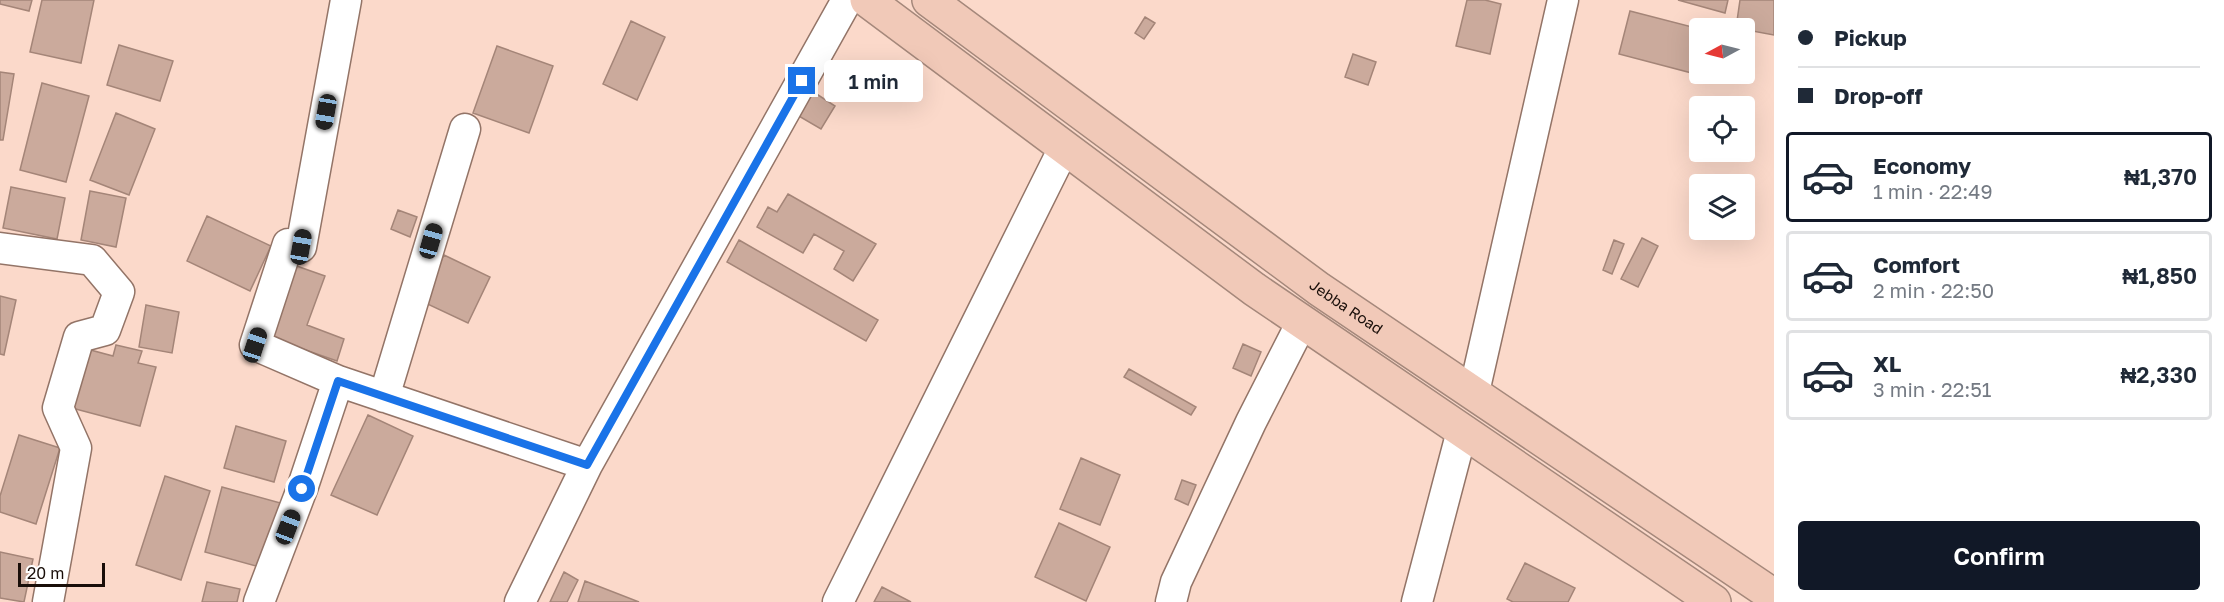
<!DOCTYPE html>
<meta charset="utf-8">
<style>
:root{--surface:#fff;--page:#f6f6f7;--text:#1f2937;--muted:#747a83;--line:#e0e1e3;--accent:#111827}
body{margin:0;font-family:"Golos Text",sans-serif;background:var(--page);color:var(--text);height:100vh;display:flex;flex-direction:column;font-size:22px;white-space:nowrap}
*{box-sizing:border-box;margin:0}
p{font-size:20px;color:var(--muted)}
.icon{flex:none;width:33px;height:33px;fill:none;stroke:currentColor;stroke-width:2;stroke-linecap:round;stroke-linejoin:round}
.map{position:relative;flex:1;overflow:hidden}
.details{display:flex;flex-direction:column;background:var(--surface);width:450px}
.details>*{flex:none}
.hud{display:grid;align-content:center;height:132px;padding:0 24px;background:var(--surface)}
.needle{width:39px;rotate:263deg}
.fabs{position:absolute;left:1689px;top:18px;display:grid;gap:12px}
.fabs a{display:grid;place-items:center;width:66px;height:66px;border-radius:6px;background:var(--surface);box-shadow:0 6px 24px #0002;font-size:30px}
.scale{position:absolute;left:18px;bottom:15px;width:87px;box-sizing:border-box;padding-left:6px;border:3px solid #190e09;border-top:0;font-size:16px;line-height:21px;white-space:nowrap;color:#190e09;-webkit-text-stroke:4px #fff;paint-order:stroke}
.end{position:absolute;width:27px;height:27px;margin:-14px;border:8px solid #1a73e8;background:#fff;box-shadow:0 0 0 3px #fff}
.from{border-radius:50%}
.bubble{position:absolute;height:42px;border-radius:6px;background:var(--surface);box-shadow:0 6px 24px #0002;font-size:20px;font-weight:600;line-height:42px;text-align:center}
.car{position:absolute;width:18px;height:36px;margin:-18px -9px;border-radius:8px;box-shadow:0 0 4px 2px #0007;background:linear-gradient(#222 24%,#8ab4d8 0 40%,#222 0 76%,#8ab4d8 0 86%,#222 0)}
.hud b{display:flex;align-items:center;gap:21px;height:57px;font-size:22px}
.hud b+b{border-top:2px solid var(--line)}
.hud i{width:15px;height:15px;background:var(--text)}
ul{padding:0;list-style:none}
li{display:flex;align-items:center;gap:18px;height:90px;margin:0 12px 9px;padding:0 12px;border:3px solid var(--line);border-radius:6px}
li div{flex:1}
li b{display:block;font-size:22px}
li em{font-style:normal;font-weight:600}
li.selected{border-color:var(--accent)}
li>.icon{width:54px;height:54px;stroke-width:1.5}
.cta{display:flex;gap:12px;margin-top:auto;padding:12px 24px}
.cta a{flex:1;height:69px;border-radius:6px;background:var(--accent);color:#fff;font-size:24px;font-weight:600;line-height:69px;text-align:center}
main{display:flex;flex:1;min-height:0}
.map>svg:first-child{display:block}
</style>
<main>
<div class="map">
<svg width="1774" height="602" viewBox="0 0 1774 602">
<rect width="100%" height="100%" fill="#fbd9ca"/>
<path fill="#cbaa9c" stroke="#a48578" stroke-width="1.5" d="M0,0h32l-3,11 -29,-7z
M42,0h52l-13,63 -51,-11z
M1467,0h18l16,4 -11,50 -34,-8z
M1678,0h50l-3,13z
M1740,0h34v35l-38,-7z
M1630,11l70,18v45h8l-1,3 -88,-23z
M1145,17l10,6 -11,16 -9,-6z
M631,21l34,16 -28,63 -34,-16z
M119,45l54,16 -13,40 -53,-16z
M497,46l56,20 -24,67 -56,-20z
M1353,54l23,8 -8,23 -23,-8z
M0,72l14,2 -11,66h-3z
M42,83l47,13 -23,86 -46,-12z
M812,91l23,15 -14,23 -24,-14z
M116,113l39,16 -26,66 -39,-15z
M11,187l54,11 -8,41 -54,-11z
M90,191l36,7 -10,49 -35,-7z
M788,194l88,50 -23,37 -19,-12 10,-18 -30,-17 -11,19 -46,-26 11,-20 9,5z
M398,210l19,7 -7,20 -19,-8z
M207,216l64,30 -21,45 -63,-30z
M1642,238l16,8 -20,41 -17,-8z
M739,240l139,80 -12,21 -139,-79z
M1614,240l10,4 -12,30 -9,-4z
M444,255l46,22 -22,46 -47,-22z
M291,264l34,12 -18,49 37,14 -7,22 -72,-25z
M0,296l16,4 -12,55 -4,-1z
M146,305l33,7 -7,41 -33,-6z
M1243,344l18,8 -10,24 -18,-8z
M116,345l26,6 -4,12 18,4 -16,59 -72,-19 15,-59 30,8z
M1129,369l67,38 -5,8 -67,-38z
M368,415l45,21 -36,79 -46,-20z
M236,426l50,15 -12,41 -50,-14z
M19,435l41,13 -24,76 -36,-12v-16z
M1081,458l39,17 -20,50 -40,-16z
M165,476l45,15 -29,89 -45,-15z
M1182,480l14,5 -8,20 -13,-6z
M222,487l62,17 -17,65 -62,-17z
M1059,523l51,24 -24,54 -51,-24z
M0,552l33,7 -9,43 -24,-4z
M1525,563l50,25 -7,14h-55l-6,-3z
M564,572l14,8 -11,22h-17z
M585,581l54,21h-61z
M207,582l33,7 -3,13h-35z
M882,587l29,15h-37z"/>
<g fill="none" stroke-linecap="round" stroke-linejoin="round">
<defs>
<path id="street" d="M0,248l92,12 27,32 -14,38 -26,7 -21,71 18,40 -28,154
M338,381l249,84
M1474,392l89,-392
M384,397l81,-268
M259,602l43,-113 36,-108 -83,-36 33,-101 13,3 45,-247
M520,602l67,-137 260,-465
M838,602l226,-454
M1171,602l5,-20 75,-160 51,-100
M1417,602l45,-171"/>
<g id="highway">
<path d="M867,0l387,289 460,313"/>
<path id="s1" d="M929,0l390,289 455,307"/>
</g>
</defs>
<use href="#street" stroke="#937467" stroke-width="33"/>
<use href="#highway" stroke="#a5887b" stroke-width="36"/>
<use href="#street" stroke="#fff" stroke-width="30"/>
<use href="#highway" stroke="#f1c9b8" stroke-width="33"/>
</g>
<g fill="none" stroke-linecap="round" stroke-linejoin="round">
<path stroke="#1a73e8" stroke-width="8" d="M302,489l36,-108 249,84 215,-384"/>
</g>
<g text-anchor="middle" stroke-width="4.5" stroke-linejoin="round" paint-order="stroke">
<g font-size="15" fill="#190e09" stroke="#fff">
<text dy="5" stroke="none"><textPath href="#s1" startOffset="518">Jebba Road</textPath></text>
</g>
</g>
</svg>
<div class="fabs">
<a><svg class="needle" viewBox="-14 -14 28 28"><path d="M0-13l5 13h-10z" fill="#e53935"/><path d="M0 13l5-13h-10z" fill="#747a83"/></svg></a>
<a><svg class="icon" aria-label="locate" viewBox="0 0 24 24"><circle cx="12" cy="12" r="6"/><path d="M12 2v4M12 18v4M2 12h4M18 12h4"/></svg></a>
<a><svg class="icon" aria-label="layers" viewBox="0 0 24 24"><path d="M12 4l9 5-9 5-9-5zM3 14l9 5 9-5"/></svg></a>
</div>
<div class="scale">20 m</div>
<i class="end from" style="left:302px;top:489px"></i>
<i class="end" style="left:802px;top:81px"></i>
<div class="bubble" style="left:824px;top:60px;width:99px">1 min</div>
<i class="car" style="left:326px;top:112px;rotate:190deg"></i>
<i class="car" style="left:431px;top:241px;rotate:16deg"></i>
<i class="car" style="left:301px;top:247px;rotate:10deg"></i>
<i class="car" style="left:255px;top:345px;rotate:18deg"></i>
<i class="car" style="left:288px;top:527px;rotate:21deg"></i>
</div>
<section class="details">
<div class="hud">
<b><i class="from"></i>Pickup</b>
<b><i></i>Drop-off</b>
</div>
<ul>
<li class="selected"><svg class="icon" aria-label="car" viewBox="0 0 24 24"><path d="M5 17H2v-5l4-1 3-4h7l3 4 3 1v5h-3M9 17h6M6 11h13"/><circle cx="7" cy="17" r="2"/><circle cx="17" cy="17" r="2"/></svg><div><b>Economy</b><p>1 min · 22:49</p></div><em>₦1,370</em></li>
<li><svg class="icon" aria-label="car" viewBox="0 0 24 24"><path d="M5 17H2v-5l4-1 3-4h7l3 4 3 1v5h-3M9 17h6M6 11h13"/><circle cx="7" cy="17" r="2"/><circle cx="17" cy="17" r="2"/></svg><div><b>Comfort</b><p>2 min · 22:50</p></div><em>₦1,850</em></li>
<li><svg class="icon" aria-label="car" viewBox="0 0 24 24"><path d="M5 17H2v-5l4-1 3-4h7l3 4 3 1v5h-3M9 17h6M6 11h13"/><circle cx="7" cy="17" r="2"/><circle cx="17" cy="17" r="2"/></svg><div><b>XL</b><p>3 min · 22:51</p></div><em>₦2,330</em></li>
</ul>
<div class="cta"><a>Confirm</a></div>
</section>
</main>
